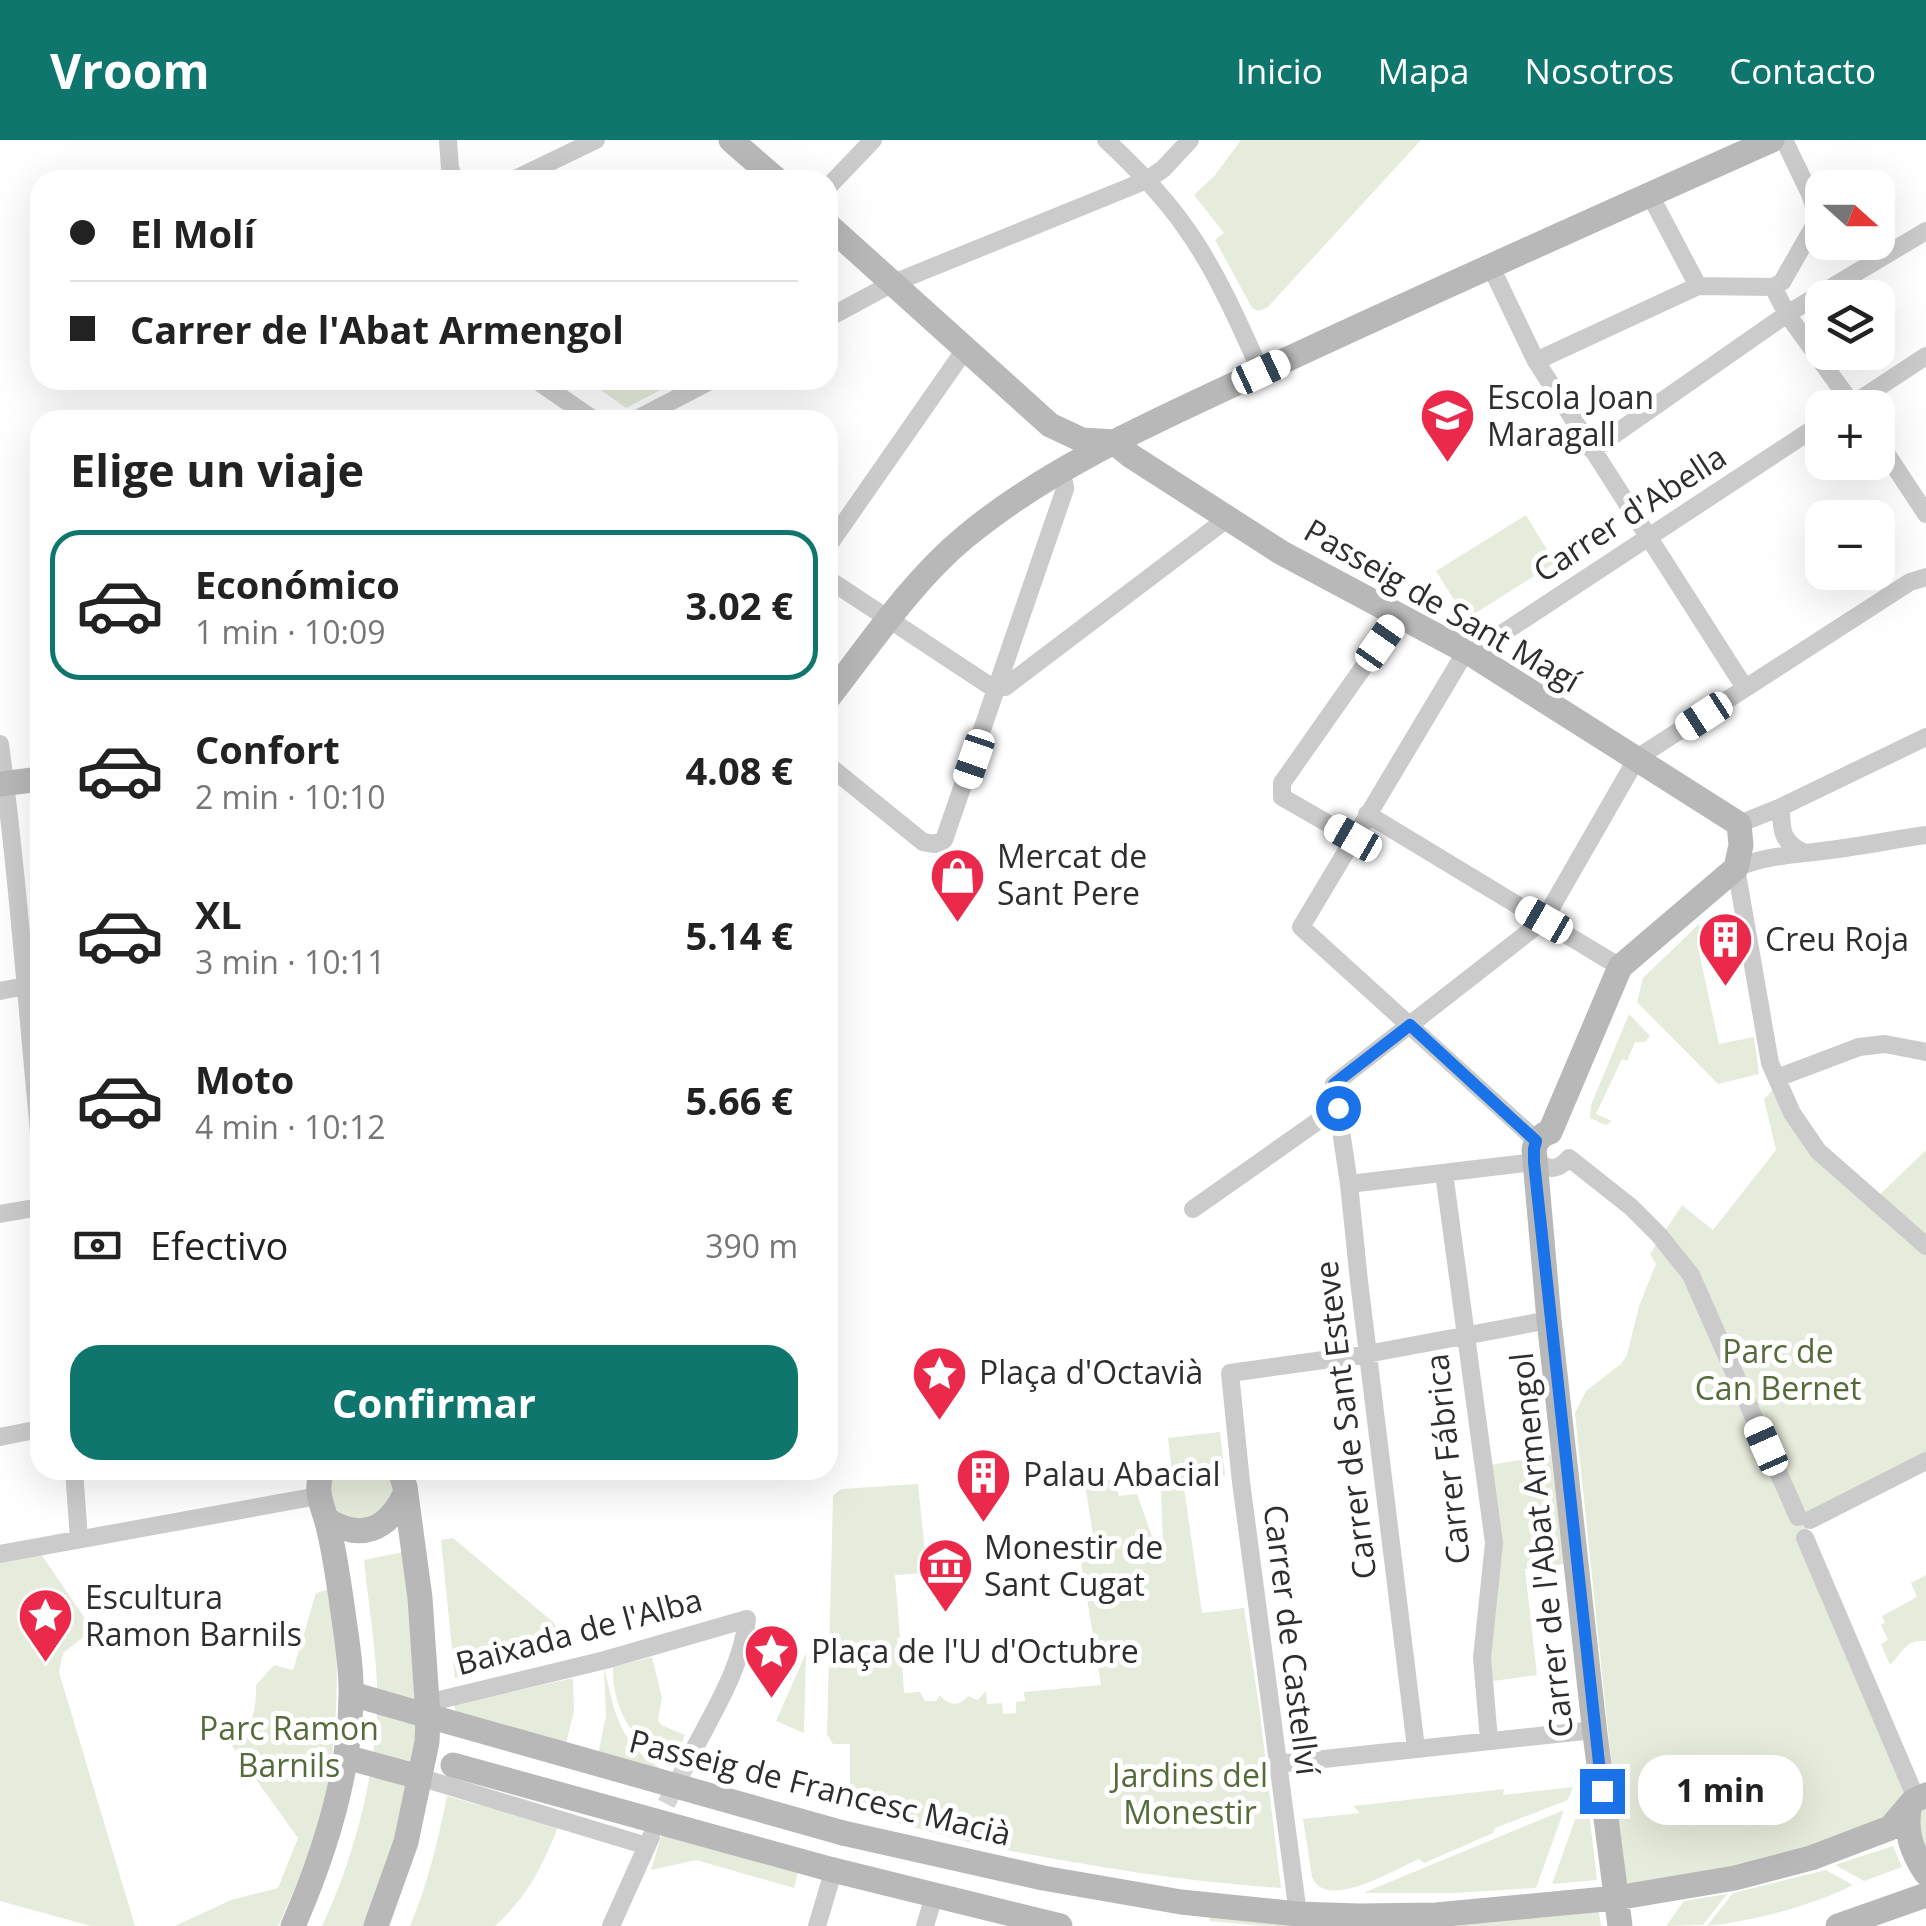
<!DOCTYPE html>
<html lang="es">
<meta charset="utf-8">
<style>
:root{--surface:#fff;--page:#f6f6f6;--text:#222;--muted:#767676;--line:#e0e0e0;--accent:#0f766e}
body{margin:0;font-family:"Open Sans",sans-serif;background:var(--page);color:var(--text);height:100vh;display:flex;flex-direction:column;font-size:38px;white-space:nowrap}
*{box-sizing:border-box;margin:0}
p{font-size:32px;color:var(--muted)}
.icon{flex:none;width:55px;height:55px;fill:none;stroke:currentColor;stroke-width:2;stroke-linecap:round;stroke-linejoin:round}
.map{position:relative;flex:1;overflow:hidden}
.sheet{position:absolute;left:30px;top:270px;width:808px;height:1070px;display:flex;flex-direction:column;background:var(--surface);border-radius:30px;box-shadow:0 10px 40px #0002}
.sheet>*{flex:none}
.top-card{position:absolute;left:30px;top:30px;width:808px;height:220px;border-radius:30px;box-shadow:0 10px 40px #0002;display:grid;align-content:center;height:220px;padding:0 40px;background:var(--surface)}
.needle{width:65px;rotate:111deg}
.tools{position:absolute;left:1805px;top:30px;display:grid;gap:20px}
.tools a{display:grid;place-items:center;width:90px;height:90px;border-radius:20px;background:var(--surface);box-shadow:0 10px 40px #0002;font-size:50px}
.end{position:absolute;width:45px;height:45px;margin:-22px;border:12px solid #1a73e8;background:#fff;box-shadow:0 0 0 5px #fff}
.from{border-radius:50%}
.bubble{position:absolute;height:70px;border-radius:30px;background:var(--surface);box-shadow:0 10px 40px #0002;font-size:32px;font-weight:700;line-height:70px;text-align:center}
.car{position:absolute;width:30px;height:60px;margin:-30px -15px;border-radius:12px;box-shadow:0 0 8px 2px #0007;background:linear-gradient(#fff 24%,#345 0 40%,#fff 0 76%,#345 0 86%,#fff 0)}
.top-card b{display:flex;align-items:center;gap:35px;height:95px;font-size:38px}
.top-card b+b{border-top:2px solid var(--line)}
.top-card i{width:25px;height:25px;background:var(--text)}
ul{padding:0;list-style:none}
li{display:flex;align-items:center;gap:30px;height:150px;margin:0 20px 15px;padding:0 20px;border:5px solid transparent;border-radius:30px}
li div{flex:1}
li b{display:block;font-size:38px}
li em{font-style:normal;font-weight:700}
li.selected{border-color:var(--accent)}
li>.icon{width:90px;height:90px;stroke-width:1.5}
h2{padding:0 40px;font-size:45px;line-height:120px}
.pay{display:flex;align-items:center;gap:25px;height:110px;padding:0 40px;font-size:38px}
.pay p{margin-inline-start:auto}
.cta{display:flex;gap:20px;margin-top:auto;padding:20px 40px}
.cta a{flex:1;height:115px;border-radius:30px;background:var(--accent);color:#fff;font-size:40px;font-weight:700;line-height:115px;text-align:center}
header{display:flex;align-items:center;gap:60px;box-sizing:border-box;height:140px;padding:0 50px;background:var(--accent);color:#fff}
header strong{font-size:48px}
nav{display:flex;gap:55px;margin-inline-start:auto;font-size:35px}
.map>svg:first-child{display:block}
</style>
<header>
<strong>Vroom</strong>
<nav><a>Inicio</a><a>Mapa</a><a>Nosotros</a><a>Contacto</a></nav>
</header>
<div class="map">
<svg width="1926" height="1786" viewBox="0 0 1926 1786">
<rect width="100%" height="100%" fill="#fff"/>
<path fill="#e6ecdb" d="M1241,0h180l-154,168 -8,3 -7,-3 -37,-68 9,-7 -30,-38 21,-20z
M597,240h78l1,2 -50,26 -35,-25z
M1526,375l29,48 -89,56 -30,-48z
M1699,784l6,17 -8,2 22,101 35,-7 5,37 -41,10 -81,-82 6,-24z
M1629,874l21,22 -5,6h-10l-8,19 -5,-2 -26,55 16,7 -6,4 -16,-7 1,-13z
M1779,944l13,29 81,88 53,-51v311l-116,59 -5,18 111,259 10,-2v78l-36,-45 -265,66 -50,-481 11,-22 35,-27 6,-9 12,-49 17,-42 -6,-10 32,-49 31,25 63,-80 -12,-51z
M1220,1292l5,43 -52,6 -5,-43z
M1551,1315l13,109 -39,5 12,106 -44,6 -4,-32 1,-184z
M332,1330h62l4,13 -20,37 -36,-2 -10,-11 -4,-31z
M1103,1336l10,6 6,14 18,-2 19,54 7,-1 -2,-56 23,-3 18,125 42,-5 15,98 22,182c-97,-6 -194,-22 -290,-41 -47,-10 -94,-25 -141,-37v-66h-17l-6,-10 6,-238 8,-7 77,-5 9,89 -32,2 5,62 -3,1 2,23 3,1 2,31 16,-1 5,9h11l4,-6c8,11 19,12 28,1l10,4 8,-9 1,13 15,-1 1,11 13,-1v-11l9,-1 -1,-9 77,-7 -24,-147 16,-4 -9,-55z
M453,1398l100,84 19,28 -117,28 -14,-138z
M36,1407l57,83 -30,23 -4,19 76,254h-44l-91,-25v-347z
M413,1410l14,192 -58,184h-47c33,-69 58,-165 55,-242 -2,-41 -9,-83 -13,-124z
M1926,1435v66c-21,-2 -23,12 -36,24l-9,-21 7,-4 -7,-15 4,-3 -3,-6 35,-19 -6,-14z
M336,1447c0,54 3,109 -3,162 -6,61 -29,122 -55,177h-103l56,-26 47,-12 20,-50 -66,-92c19,-17 25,-35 24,-61l18,-20 19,5 23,-77z
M806,1513l-2,80 -28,-12z
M652,1517l10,41 -4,22 3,5 24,10 -15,32c-36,-24 -58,-56 -57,-100z
M604,1527c12,52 16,78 64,106l-70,-19 8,-38z
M573,1538l1,33 -8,33 -110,-31 -2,-8z
M1573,1647l-5,13 -73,28 -2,5 -69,30 -5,-4c-24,10 -93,53 -107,18l-9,-58 57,-6 -7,-7 151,-17 -1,6z
M447,1656l111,31c-16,40 -30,69 -63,99h-85c18,-42 28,-86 37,-130z
M1588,1663l9,77 -45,4 28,-78z
M1564,1670l-28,78 -83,5h-90z
M662,1693l136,39 -4,16 -98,-28 -45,10z
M1893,1706l9,21 -38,14 -29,-16z
M1826,1730l27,15c-41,21 -100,36 -146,41l26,-33z
M1727,1754l-24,31 -37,1 18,-25z
M1599,1772l2,14h-336l-55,-5v-8l329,5z"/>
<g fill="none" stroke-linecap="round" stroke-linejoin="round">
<path stroke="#d5d5d5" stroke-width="18" stroke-dasharray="18 9" stroke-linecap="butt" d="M654,1688l34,-67"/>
<path stroke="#cbcbcb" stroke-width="18" d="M448,0l2,28 5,12
M1106,0c29,27 56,54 79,87 31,43 54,96 76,145
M513,40l83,-40
M828,47l45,-47
M1650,55l48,91 75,1 9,-5 36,-63 -8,-25 -26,-54
M1491,127l45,94 209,327
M1773,147l14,27 68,94
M828,178l63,-34 256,-104 16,-11 27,-29
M1536,221l162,-75
M536,240l58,40
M1847,268l79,-52
M635,280l77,-40
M1878,301l48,73
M1592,310l195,-136 139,-83
M828,406l138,-198
M828,439l165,109 12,-1 223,-169
M1466,511l-165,276 236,214
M1471,514l351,-231
M0,604c18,133 27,266 40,398
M828,625l95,77 12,2 9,-4 121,-351c1,-7 -4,-12 -10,-16
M1781,667c0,24 1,36 24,46
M1367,674l253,153
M1743,691l-4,-7 42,-17 145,-70
M1926,695c-35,5 -69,12 -104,16 -30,4 -58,5 -86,17l34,195 22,50 26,38 108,95
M1353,698l-71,-41v-14l118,-168
M0,851l25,-5
M1777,938l82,-31 26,-3 41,8
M1534,1016c11,15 23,16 35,2
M1569,1018l62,49 28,28 32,40 107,242
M1444,1033l50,370 -12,115 7,82
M1349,1044l185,-22
M1193,1069l145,-102
M0,1074l40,-7
M0,1297l40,-8
M74,1330l5,69
M1810,1380l116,-59
M1805,1398l111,260
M0,1414l318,-58
M427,1563l178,-43 142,-41c-5,50 -37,98 -59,142
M1416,1608l-57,-467 -10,-97 -15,-100 210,-164 93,-162 273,-176 16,-5
M1277,1624l317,-34
M419,1637l228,69
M1298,1774l-57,-432 -11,-109 137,-19 182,-34
M611,1786l40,-89
M817,1786l14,-47
M925,1786l9,-30"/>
<path stroke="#b8b8b8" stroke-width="25" d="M731,0l46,40
M828,85l222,200 32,15 32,2
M1114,302l17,14 151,97 189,101 268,170 2,21 -5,23 -116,99 -70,165c-10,3 -13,8 -16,17l15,171 46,414 25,192
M828,558c43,-55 83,-116 137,-161 92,-76 204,-121 310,-172 165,-77 331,-151 497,-225
M0,644l40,-5
M327,1380c34,21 60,10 77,-24
M352,1554l76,22
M346,1617l73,20
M1910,1665c-6,26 2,47 16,68
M843,1693l200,45 138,24 117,12 61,2 77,-1 180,-17 119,-20 76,-20 79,-30 23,-27 13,-6
M833,1730l227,56
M293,1786c31,-71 57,-151 58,-229 1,-30 -5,-62 -9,-92 -4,-27 -8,-57 -15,-83 -6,-20 -12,-31 -5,-52
M376,1786l30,-84 21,-100 1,-26 -8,-118 -15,-111 -5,-17
M1838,1786l88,-31"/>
<path stroke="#b8b8b8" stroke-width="25" d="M428,1576l415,117
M453,1625l380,105"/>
</g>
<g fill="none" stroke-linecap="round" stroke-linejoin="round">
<path stroke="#1a73e8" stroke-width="12" d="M1338,968l-4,-24 76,-59 126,116 -2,8v13l68,629"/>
</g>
<defs>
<symbol id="school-pin" viewBox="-11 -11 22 30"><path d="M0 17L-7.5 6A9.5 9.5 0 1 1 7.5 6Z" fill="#eb294b" stroke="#fff"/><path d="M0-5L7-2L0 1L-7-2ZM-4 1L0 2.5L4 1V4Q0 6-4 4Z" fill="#fff"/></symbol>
<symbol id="shop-pin" viewBox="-11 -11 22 30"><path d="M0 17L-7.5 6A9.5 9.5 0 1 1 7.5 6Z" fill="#eb294b" stroke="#fff"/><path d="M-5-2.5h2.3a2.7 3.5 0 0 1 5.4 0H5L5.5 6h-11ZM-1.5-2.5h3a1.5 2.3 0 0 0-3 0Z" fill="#fff"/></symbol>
<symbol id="building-pin" viewBox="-11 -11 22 30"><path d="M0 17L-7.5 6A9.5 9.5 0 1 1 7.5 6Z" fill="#eb294b" stroke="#fff"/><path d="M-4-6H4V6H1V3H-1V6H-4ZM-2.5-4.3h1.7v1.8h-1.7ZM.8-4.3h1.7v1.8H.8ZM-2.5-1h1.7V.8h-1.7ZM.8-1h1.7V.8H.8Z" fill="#fff"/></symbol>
<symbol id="sight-pin" viewBox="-11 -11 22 30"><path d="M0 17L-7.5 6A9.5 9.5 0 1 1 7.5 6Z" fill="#eb294b" stroke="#fff"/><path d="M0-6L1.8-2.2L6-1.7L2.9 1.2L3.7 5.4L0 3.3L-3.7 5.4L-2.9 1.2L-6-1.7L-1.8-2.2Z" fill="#fff"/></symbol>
<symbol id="museum-pin" viewBox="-11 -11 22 30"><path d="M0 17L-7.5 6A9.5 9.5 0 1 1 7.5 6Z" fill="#eb294b" stroke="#fff"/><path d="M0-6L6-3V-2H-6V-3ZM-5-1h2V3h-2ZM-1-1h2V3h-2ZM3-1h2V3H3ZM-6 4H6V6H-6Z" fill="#fff"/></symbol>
</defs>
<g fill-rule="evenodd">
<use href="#school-pin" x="1416" y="244" width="63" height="86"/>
<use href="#shop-pin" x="926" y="704" width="63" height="86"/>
<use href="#building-pin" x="1694" y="768" width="63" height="86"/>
<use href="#sight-pin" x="908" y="1202" width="63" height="86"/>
<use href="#building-pin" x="952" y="1304" width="63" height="86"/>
<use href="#museum-pin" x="914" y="1394" width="63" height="86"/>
<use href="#sight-pin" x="14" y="1444" width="63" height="86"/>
<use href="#sight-pin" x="740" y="1480" width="63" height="86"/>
</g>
<g text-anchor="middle" stroke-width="10" stroke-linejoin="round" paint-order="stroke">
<g font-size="32" fill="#2e2e2e" stroke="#fff" text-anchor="start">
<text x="1487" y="269">Escola Joan<tspan x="1487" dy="37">Maragall</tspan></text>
<text x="997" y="728">Mercat de<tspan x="997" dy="37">Sant Pere</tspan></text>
<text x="1765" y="811">Creu Roja</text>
<text x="979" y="1244">Plaça d'Octavià</text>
<text x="1023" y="1346">Palau Abacial</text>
<text x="984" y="1419">Monestir de<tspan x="984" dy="37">Sant Cugat</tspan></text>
<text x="85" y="1469">Escultura<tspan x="85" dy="37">Ramon Barnils</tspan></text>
<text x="811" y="1523">Plaça de l'U d'Octubre</text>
</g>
<g font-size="32" fill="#2e2e2e" stroke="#fff">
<text transform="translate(1630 374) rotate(-33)" y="11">Carrer d'Abella</text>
<text transform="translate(1442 466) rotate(30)" y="11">Passeig de Sant Magí</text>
<text transform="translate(1346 1280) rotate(-97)" y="11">Carrer de Sant Esteve</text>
<text transform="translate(1448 1319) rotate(-96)" y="11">Carrer Fábrica</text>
<text transform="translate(1542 1405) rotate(-96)" y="11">Carrer de l'Abat Armengol</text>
<text transform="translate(579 1492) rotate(-15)" y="11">Baixada de l'Alba</text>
<text transform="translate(1291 1500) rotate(83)" y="11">Carrer de Castellví</text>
<text transform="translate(820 1648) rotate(14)" y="11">Passeig de Francesc Macià</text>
</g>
<g font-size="32" fill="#566b3a" stroke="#fff">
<text x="1778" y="1223">Parc de<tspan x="1778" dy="37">Can Bernet</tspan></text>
<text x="289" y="1600">Parc Ramon<tspan x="289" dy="37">Barnils</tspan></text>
<text x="1190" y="1647">Jardins del<tspan x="1190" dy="37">Monestir</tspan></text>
</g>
</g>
</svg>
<div class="tools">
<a><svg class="needle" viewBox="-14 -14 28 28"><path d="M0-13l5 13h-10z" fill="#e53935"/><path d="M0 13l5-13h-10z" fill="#767676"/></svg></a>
<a><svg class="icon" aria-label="layers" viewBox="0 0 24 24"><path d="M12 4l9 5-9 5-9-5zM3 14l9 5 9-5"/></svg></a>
<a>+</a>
<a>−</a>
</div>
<i class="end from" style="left:1338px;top:968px"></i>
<i class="end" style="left:1602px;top:1651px"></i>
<div class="bubble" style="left:1638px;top:1615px;width:165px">1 min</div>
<i class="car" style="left:1261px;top:232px;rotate:65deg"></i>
<i class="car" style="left:1380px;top:503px;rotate:35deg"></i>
<i class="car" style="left:1704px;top:576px;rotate:237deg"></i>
<i class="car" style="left:974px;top:619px;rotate:199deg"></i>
<i class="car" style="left:1353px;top:698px;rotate:300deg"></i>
<i class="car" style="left:1544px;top:780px;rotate:300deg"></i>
<i class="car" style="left:1766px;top:1306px;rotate:336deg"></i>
<div class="top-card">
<b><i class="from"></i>El Molí</b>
<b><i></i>Carrer de l'Abat Armengol</b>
</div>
<section class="sheet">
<h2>Elige un viaje</h2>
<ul>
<li class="selected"><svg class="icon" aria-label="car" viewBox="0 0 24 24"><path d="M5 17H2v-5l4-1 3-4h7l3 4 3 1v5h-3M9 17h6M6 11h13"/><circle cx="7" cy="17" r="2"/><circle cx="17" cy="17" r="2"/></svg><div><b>Económico</b><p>1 min · 10:09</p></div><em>3.02 €</em></li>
<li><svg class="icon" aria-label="car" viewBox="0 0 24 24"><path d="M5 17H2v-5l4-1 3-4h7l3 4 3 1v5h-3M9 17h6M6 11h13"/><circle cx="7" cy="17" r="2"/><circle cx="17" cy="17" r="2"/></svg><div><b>Confort</b><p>2 min · 10:10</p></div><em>4.08 €</em></li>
<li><svg class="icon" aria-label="car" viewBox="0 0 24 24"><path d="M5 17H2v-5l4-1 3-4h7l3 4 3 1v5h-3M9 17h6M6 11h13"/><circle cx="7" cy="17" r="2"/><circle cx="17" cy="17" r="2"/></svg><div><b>XL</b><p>3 min · 10:11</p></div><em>5.14 €</em></li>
<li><svg class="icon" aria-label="car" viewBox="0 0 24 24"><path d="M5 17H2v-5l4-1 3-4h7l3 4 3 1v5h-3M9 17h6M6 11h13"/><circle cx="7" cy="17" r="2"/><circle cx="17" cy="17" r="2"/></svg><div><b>Moto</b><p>4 min · 10:12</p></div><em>5.66 €</em></li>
</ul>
<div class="pay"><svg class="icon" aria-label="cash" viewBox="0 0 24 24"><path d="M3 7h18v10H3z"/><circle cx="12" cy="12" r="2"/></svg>Efectivo<p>390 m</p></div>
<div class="cta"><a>Confirmar</a></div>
</section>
</div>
